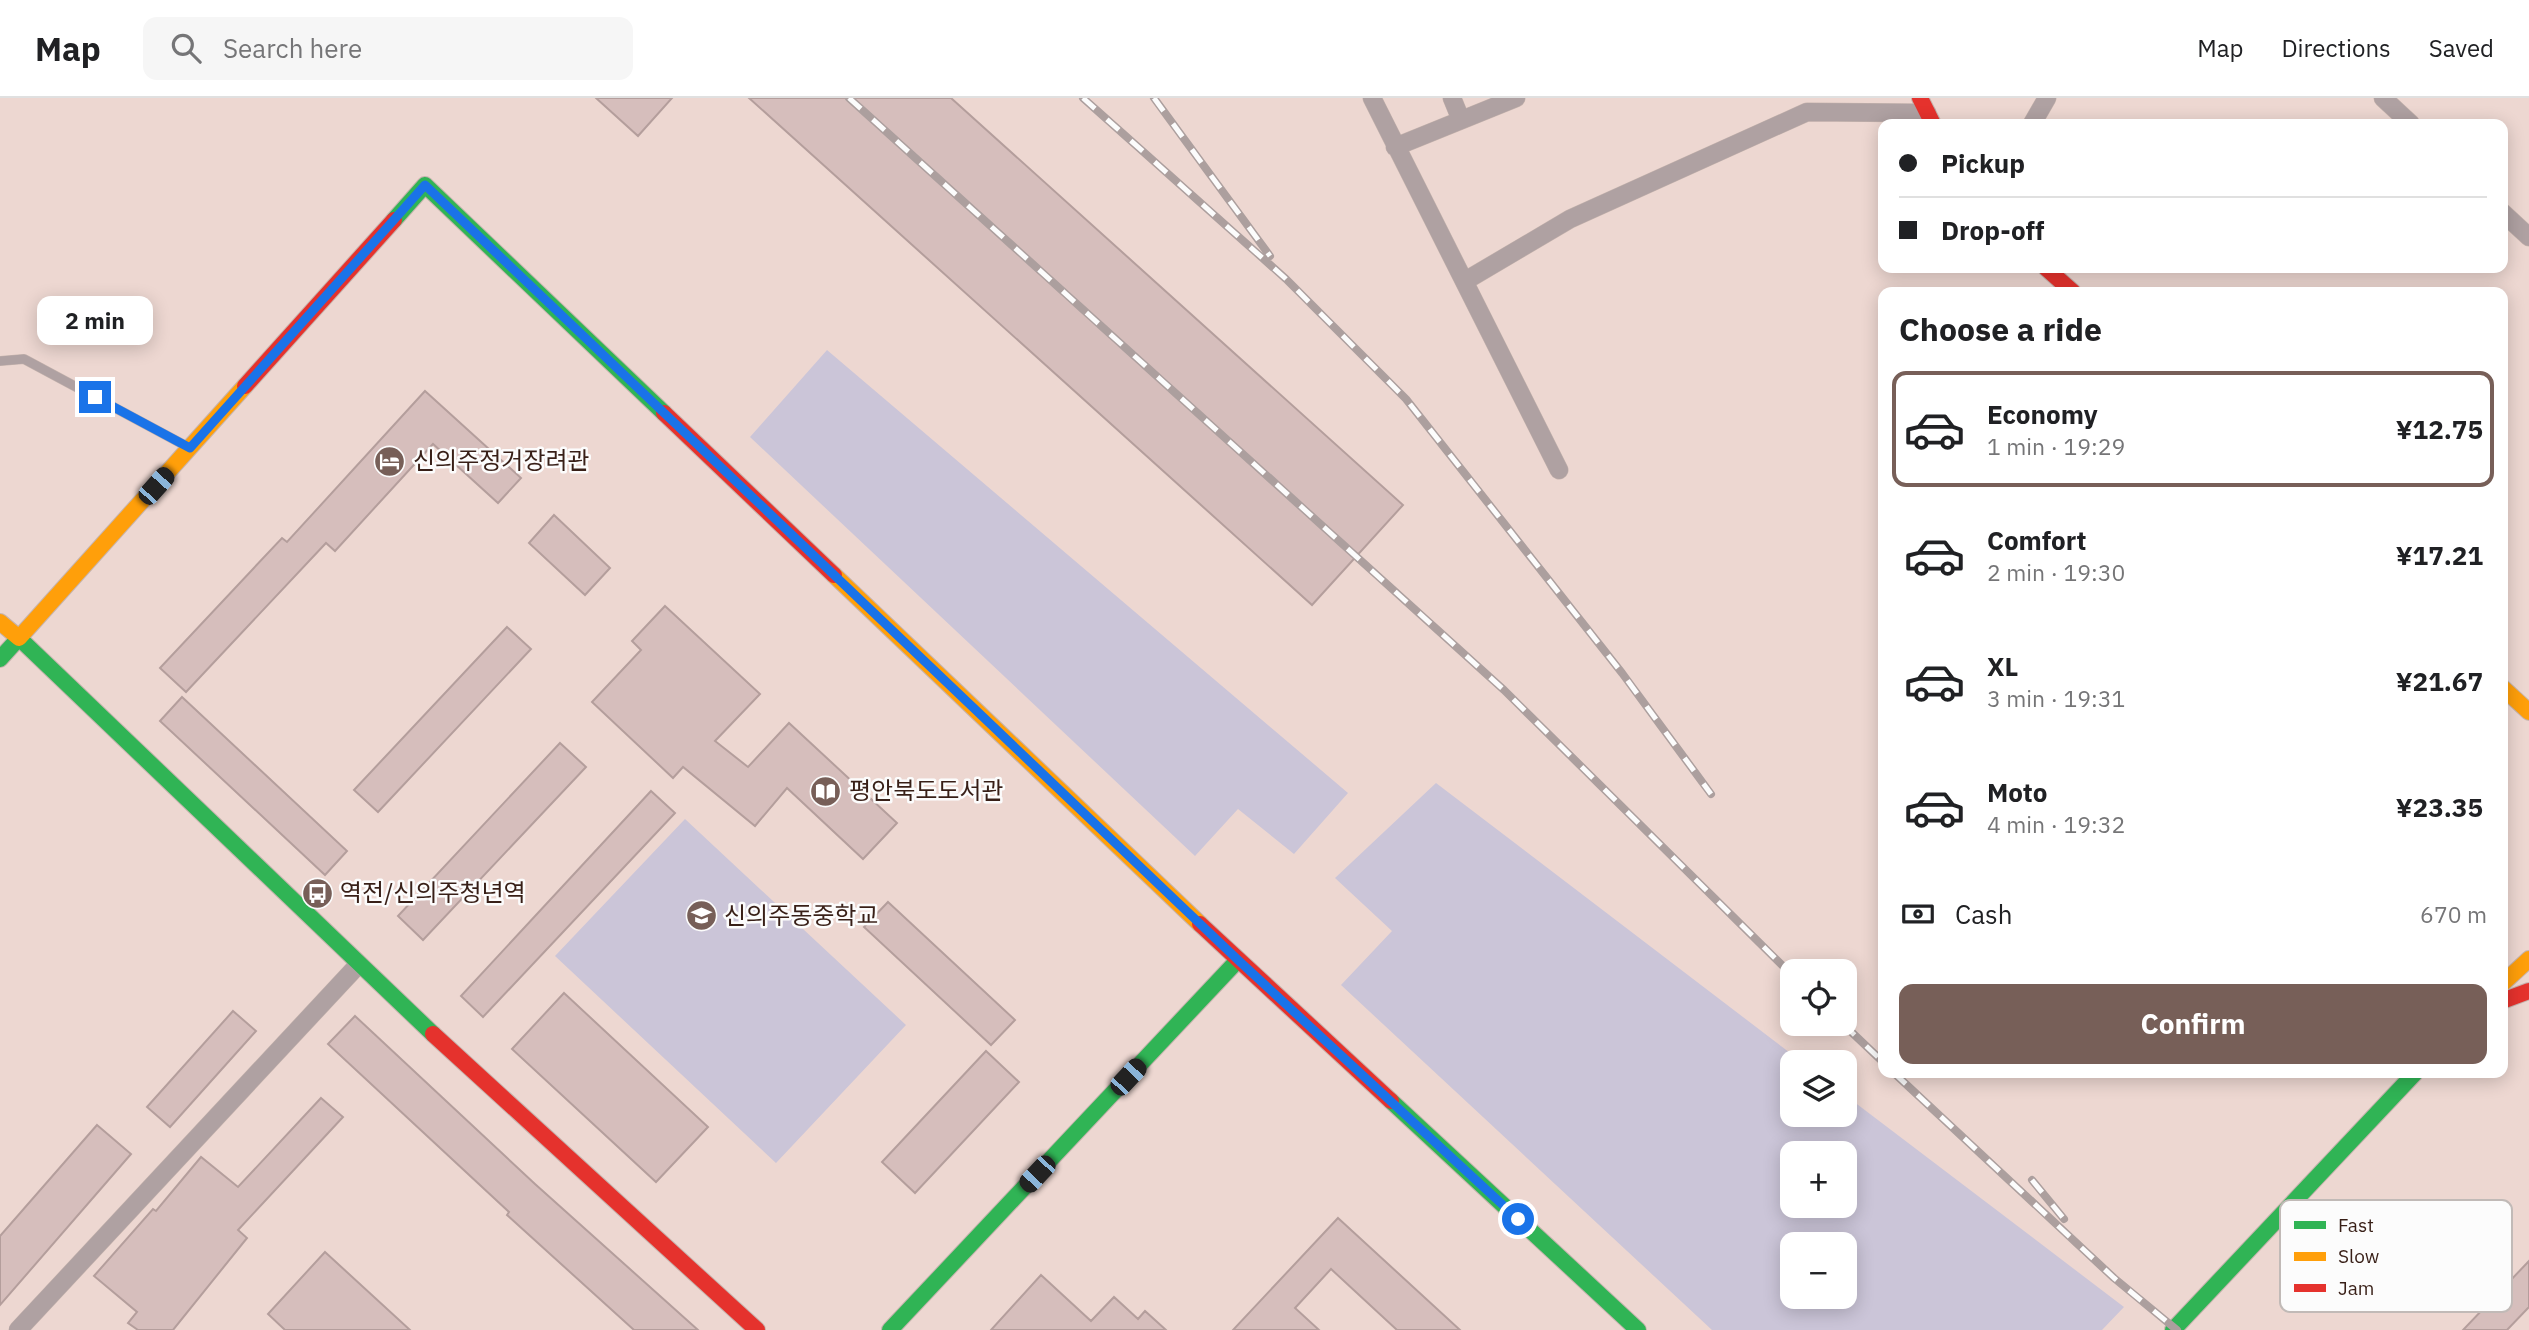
<!DOCTYPE html>
<meta charset="utf-8">
<style>
:root{--surface:#fff;--page:#f6f6f6;--text:#202124;--muted:#757577;--line:#e0e0e0;--accent:#775f58}
body{margin:0;font-family:"IBM Plex Sans","Noto Sans KR",sans-serif;background:var(--page);color:var(--text);height:100vh;display:flex;flex-direction:column;font-size:26px;white-space:nowrap}
*{box-sizing:border-box;margin:0}
p{font-size:23px;color:var(--muted)}
.icon{flex:none;width:38px;height:38px;fill:none;stroke:currentColor;stroke-width:2;stroke-linecap:round;stroke-linejoin:round}
.map{position:relative;flex:1;overflow:hidden}
.details{position:absolute;left:1878px;top:189px;width:630px;height:791px;display:flex;flex-direction:column;background:var(--surface);border-radius:14px;box-shadow:0 4px 18px #0003}
.details>*{flex:none}
.guide{position:absolute;left:1878px;top:21px;width:630px;height:154px;border-radius:14px;box-shadow:0 4px 18px #0003;display:grid;align-content:center;height:154px;padding:0 21px;background:var(--surface)}
.controls{position:absolute;left:1780px;top:861px;display:grid;gap:14px}
.controls a{display:grid;place-items:center;width:77px;height:77px;border-radius:14px;background:var(--surface);box-shadow:0 4px 18px #0003;font-size:35px}
.end{position:absolute;width:32px;height:32px;margin:-16px;border:9px solid #1a73e8;background:#fff;box-shadow:0 0 0 4px #fff}
.from{border-radius:50%}
.bubble{position:absolute;height:49px;border-radius:14px;background:var(--surface);box-shadow:0 4px 18px #0003;font-size:23px;font-weight:700;line-height:49px;text-align:center}
.car{position:absolute;width:21px;height:42px;margin:-21px -10px;border-radius:9px;box-shadow:0 0 5px 2px #0007;background:linear-gradient(#222 24%,#8ab4d8 0 40%,#222 0 76%,#8ab4d8 0 86%,#222 0)}
.guide b{display:flex;align-items:center;gap:24px;height:66px;font-size:26px}
.guide b+b{border-top:2px solid var(--line)}
.guide i{width:18px;height:18px;background:var(--text)}
ul{padding:0;list-style:none}
li{display:flex;align-items:center;gap:21px;height:116px;margin:0 14px 10px;padding:0 7px;border:4px solid transparent;border-radius:14px}
li div{flex:1}
li b{display:block;font-size:26px}
li em{font-style:normal;font-weight:700}
li.current{border-color:var(--accent)}
li>.icon{width:63px;height:63px;stroke-width:1.5}
h2{padding:0 21px;font-size:32px;line-height:84px}
.pay{display:flex;align-items:center;gap:18px;height:77px;padding:0 21px;font-size:26px}
.pay p{margin-inline-start:auto}
.button{display:flex;gap:14px;margin-top:auto;padding:14px 21px}
.button a{flex:1;height:80px;border-radius:14px;background:var(--accent);color:#fff;font-size:28px;font-weight:700;line-height:80px;text-align:center}
header{display:flex;align-items:center;gap:42px;box-sizing:border-box;height:98px;padding:0 35px;background:var(--surface);border-bottom:2px solid var(--line)}
header strong{font-size:33px}
nav{display:flex;gap:38px;margin-inline-start:auto;font-size:24px}
.search{width:490px;height:63px;background:var(--page);display:flex;align-items:center;gap:18px;box-sizing:border-box;padding:0 24px;border-radius:14px;color:var(--muted);font-size:26px}
.map>svg:first-child{display:block}
</style>
<header>
<strong>Map</strong>
<div class="search"><svg class="icon" aria-label="search" viewBox="0 0 24 24"><circle cx="10" cy="10" r="6"/><path d="M15 15l6 6"/></svg>Search here</div>
<nav><a>Map</a><a>Directions</a><a>Saved</a></nav>
</header>
<div class="map">
<svg width="2529" height="1232" viewBox="0 0 2529 1232">
<rect width="100%" height="100%" fill="#edd7d1"/>
<path fill="#cbc5d8" fill-rule="evenodd" d="M827,252l521,443 -54,61 -56,-45 -43,47 -445,-419z
M1436,685l366,279h-10v53h52l1,-20 279,212 -22,23h-390l-371,-345 51,-54 -57,-53zM1792,1055h52v53h-52zM1792,1146h52v53h-52z
M685,721l221,206 -130,138 -221,-207z"/>
<path fill="#d6bebc" stroke="#b49e9c" stroke-width="2" d="M596,0h76l-34,38z
M749,0h202l452,407 -91,100z
M425,293l96,87 -23,25 -65,-59 -98,107 -9,-8 -140,149 -26,-24 122,-130 5,4z
M554,417l56,53 -25,27 -56,-52z
M665,508l95,88 -45,47 33,26 41,-44 108,100 -34,36 -76,-71 -32,38 -72,-59 -10,11 -81,-76 49,-52 -9,-9z
M507,529l24,22 -153,163 -24,-22z
M182,599l165,154 -22,24 -165,-154z
M560,645l26,24 -163,173 -25,-24z
M651,693l24,22 -192,204 -22,-21z
M888,804l127,118 -24,25 -127,-118z
M564,895l144,134 -52,55 -144,-133z
M233,913l23,20 -86,96 -23,-20z
M355,918l180,168 163,146h-64l-127,-115 2,-3 -181,-168z
M986,953l33,31 -104,111 -33,-31z
M321,1000l22,19 -105,113 9,8 -74,92h-35l-10,-7 9,-11 -43,-36 59,-67 3,2 45,-54 37,30z
M97,1027l34,29 -131,151v-69z
M1338,1120l122,112h-63l-66,-61 -36,39 24,22h-86z
M325,1154l85,78h-125l-17,-16z
M2529,1163v46l-22,23h-44z
M1041,1177l50,46 23,-24 24,22 7,-8 21,19h-175z"/>
<g fill="none" stroke-linecap="round" stroke-linejoin="round">
<defs>
<path id="lane" d="M0,263l24,-2 164,88"/>
<path id="street" d="M1372,0l187,372
M1452,0l9,22
M2383,0l28,26
M2032,26l15,-26
M1395,49l121,-49
M2502,114l27,25
M1465,183l105,-62 237,-107 120,1
M18,1232l340,-365"/>
<path id="fast" d="M394,122l31,-35 239,228
M0,561l19,-21 414,396
M1391,1003l247,229
M890,1232l348,-370
M2173,1232l242,-257"/>
<path id="slow" d="M834,477l366,349
M0,524l19,16 226,-252
M2502,589l27,25
M2502,886l27,-25"/>
<path id="jam" d="M1920,0l13,26
M2046,170l27,24
M245,288l149,-166
M664,315l170,162
M1200,826l191,177
M2502,903l27,-10
M433,936l324,296"/>
</defs>
<use href="#lane" stroke="#c6b4ae" stroke-width="10"/>
<use href="#street" stroke="#c6b4ae" stroke-width="19"/>
<use href="#fast" stroke="#c6b4ae" stroke-width="18"/>
<use href="#slow" stroke="#c6b4ae" stroke-width="18"/>
<use href="#jam" stroke="#c6b4ae" stroke-width="18"/>
<use href="#lane" stroke="#afa1a2" stroke-width="9"/>
<use href="#street" stroke="#afa1a2" stroke-width="18"/>
<use href="#fast" stroke="#30b455" stroke-width="16"/>
<use href="#slow" stroke="#ff9f0a" stroke-width="16"/>
<use href="#jam" stroke="#e5322d" stroke-width="16"/>
<defs>
<path id="rail" d="M849,0l655,592 288,285
M1083,0l203,181 120,120 216,274 89,121
M1154,0l116,158
M1843,926l40,38
M1894,975l220,205 63,52
M2032,1082l32,39"/>
</defs>
<use href="#rail" stroke="#ac9f9e" stroke-width="8"/>
<use href="#rail" stroke="#fcfcfc" stroke-width="5" stroke-dasharray="16" stroke-linecap="butt"/>
</g>
<g fill="none" stroke-linecap="round" stroke-linejoin="round">
<path stroke="#1a73e8" stroke-width="9" d="M95,299l95,51 235,-263 813,775 280,259"/>
</g>
<defs>
<symbol id="hotel-disc" viewBox="-11 -11 22 22"><circle r="9.5" fill="#775f58" stroke="#fcfcfc"/><path d="M-6-4.5h1.5V1H6V5H4.5V3h-9V5H-6ZM-4 0a1.8 1.8 0 1 1 3.6 0ZM.5 0V-2.5h3Q6-2.5 6 0Z" fill="#fff"/></symbol>
<symbol id="library-disc" viewBox="-11 -11 22 22"><circle r="9.5" fill="#775f58" stroke="#fcfcfc"/><path d="M-6-4Q-3-5.5-.7-3.5V5Q-3 3-6 4ZM6-4Q3-5.5 .7-3.5V5Q3 3 6 4Z" fill="#fff"/></symbol>
<symbol id="bus-disc" viewBox="-11 -11 22 22"><circle r="9.5" fill="#775f58" stroke="#fcfcfc"/><path d="M-5-6H5V4H4V6H2V4H-2V6H-4V4H-5ZM-3.5-4V0h7V-4ZM-3.5 1.2v1.5H-2V1.2ZM2 1.2v1.5H3.5V1.2Z" fill="#fff"/></symbol>
<symbol id="school-disc" viewBox="-11 -11 22 22"><circle r="9.5" fill="#775f58" stroke="#fcfcfc"/><path d="M0-5L7-2L0 1L-7-2ZM-4 1L0 2.5L4 1V4Q0 6-4 4Z" fill="#fff"/></symbol>
</defs>
<g fill-rule="evenodd">
<use href="#hotel-disc" x="372" y="346" width="35" height="35"/>
<use href="#library-disc" x="808" y="676" width="35" height="35"/>
<use href="#bus-disc" x="300" y="778" width="35" height="35"/>
<use href="#school-disc" x="684" y="800" width="35" height="35"/>
</g>
<g text-anchor="middle" stroke-width="5" stroke-linejoin="round" paint-order="stroke">
<g font-size="24" fill="#381f17" stroke="#fcfcfc" text-anchor="start">
<text x="413" y="371">신의주정거장려관</text>
<text x="849" y="701">평안북도도서관</text>
<text x="340" y="803">역전/신의주청년역</text>
<text x="724" y="826">신의주동중학교</text>
</g>
</g>
<rect x="2280" y="1102" width="232" height="112" rx="10" fill="#fcfcfc" stroke="#c1bab7" stroke-width="2"/>
<rect x="2294" y="1123" width="32" height="8" fill="#30b455"/>
<rect x="2294" y="1154" width="32" height="9" fill="#ff9f0a"/>
<rect x="2294" y="1186" width="32" height="8" fill="#e5322d"/>
<g font-size="19" fill="#381f17">
<text x="2338" y="1134">Fast</text>
<text x="2338" y="1165">Slow</text>
<text x="2338" y="1197">Jam</text>
</g>
</svg>
<div class="controls">
<a><svg class="icon" aria-label="locate" viewBox="0 0 24 24"><circle cx="12" cy="12" r="6"/><path d="M12 2v4M12 18v4M2 12h4M18 12h4"/></svg></a>
<a><svg class="icon" aria-label="layers" viewBox="0 0 24 24"><path d="M12 4l9 5-9 5-9-5zM3 14l9 5 9-5"/></svg></a>
<a>+</a>
<a>−</a>
</div>
<i class="end from" style="left:1518px;top:1121px"></i>
<i class="end" style="left:95px;top:299px"></i>
<div class="bubble" style="left:37px;top:198px;width:116px">2 min</div>
<i class="car" style="left:156px;top:388px;rotate:42deg"></i>
<i class="car" style="left:1128px;top:979px;rotate:43deg"></i>
<i class="car" style="left:1037px;top:1076px;rotate:223deg"></i>
<div class="guide">
<b><i class="from"></i>Pickup</b>
<b><i></i>Drop-off</b>
</div>
<section class="details">
<h2>Choose a ride</h2>
<ul>
<li class="current"><svg class="icon" aria-label="car" viewBox="0 0 24 24"><path d="M5 17H2v-5l4-1 3-4h7l3 4 3 1v5h-3M9 17h6M6 11h13"/><circle cx="7" cy="17" r="2"/><circle cx="17" cy="17" r="2"/></svg><div><b>Economy</b><p>1 min · 19:29</p></div><em>¥12.75</em></li>
<li><svg class="icon" aria-label="car" viewBox="0 0 24 24"><path d="M5 17H2v-5l4-1 3-4h7l3 4 3 1v5h-3M9 17h6M6 11h13"/><circle cx="7" cy="17" r="2"/><circle cx="17" cy="17" r="2"/></svg><div><b>Comfort</b><p>2 min · 19:30</p></div><em>¥17.21</em></li>
<li><svg class="icon" aria-label="car" viewBox="0 0 24 24"><path d="M5 17H2v-5l4-1 3-4h7l3 4 3 1v5h-3M9 17h6M6 11h13"/><circle cx="7" cy="17" r="2"/><circle cx="17" cy="17" r="2"/></svg><div><b>XL</b><p>3 min · 19:31</p></div><em>¥21.67</em></li>
<li><svg class="icon" aria-label="car" viewBox="0 0 24 24"><path d="M5 17H2v-5l4-1 3-4h7l3 4 3 1v5h-3M9 17h6M6 11h13"/><circle cx="7" cy="17" r="2"/><circle cx="17" cy="17" r="2"/></svg><div><b>Moto</b><p>4 min · 19:32</p></div><em>¥23.35</em></li>
</ul>
<div class="pay"><svg class="icon" aria-label="cash" viewBox="0 0 24 24"><path d="M3 7h18v10H3z"/><circle cx="12" cy="12" r="2"/></svg>Cash<p>670 m</p></div>
<div class="button"><a>Confirm</a></div>
</section>
</div>
